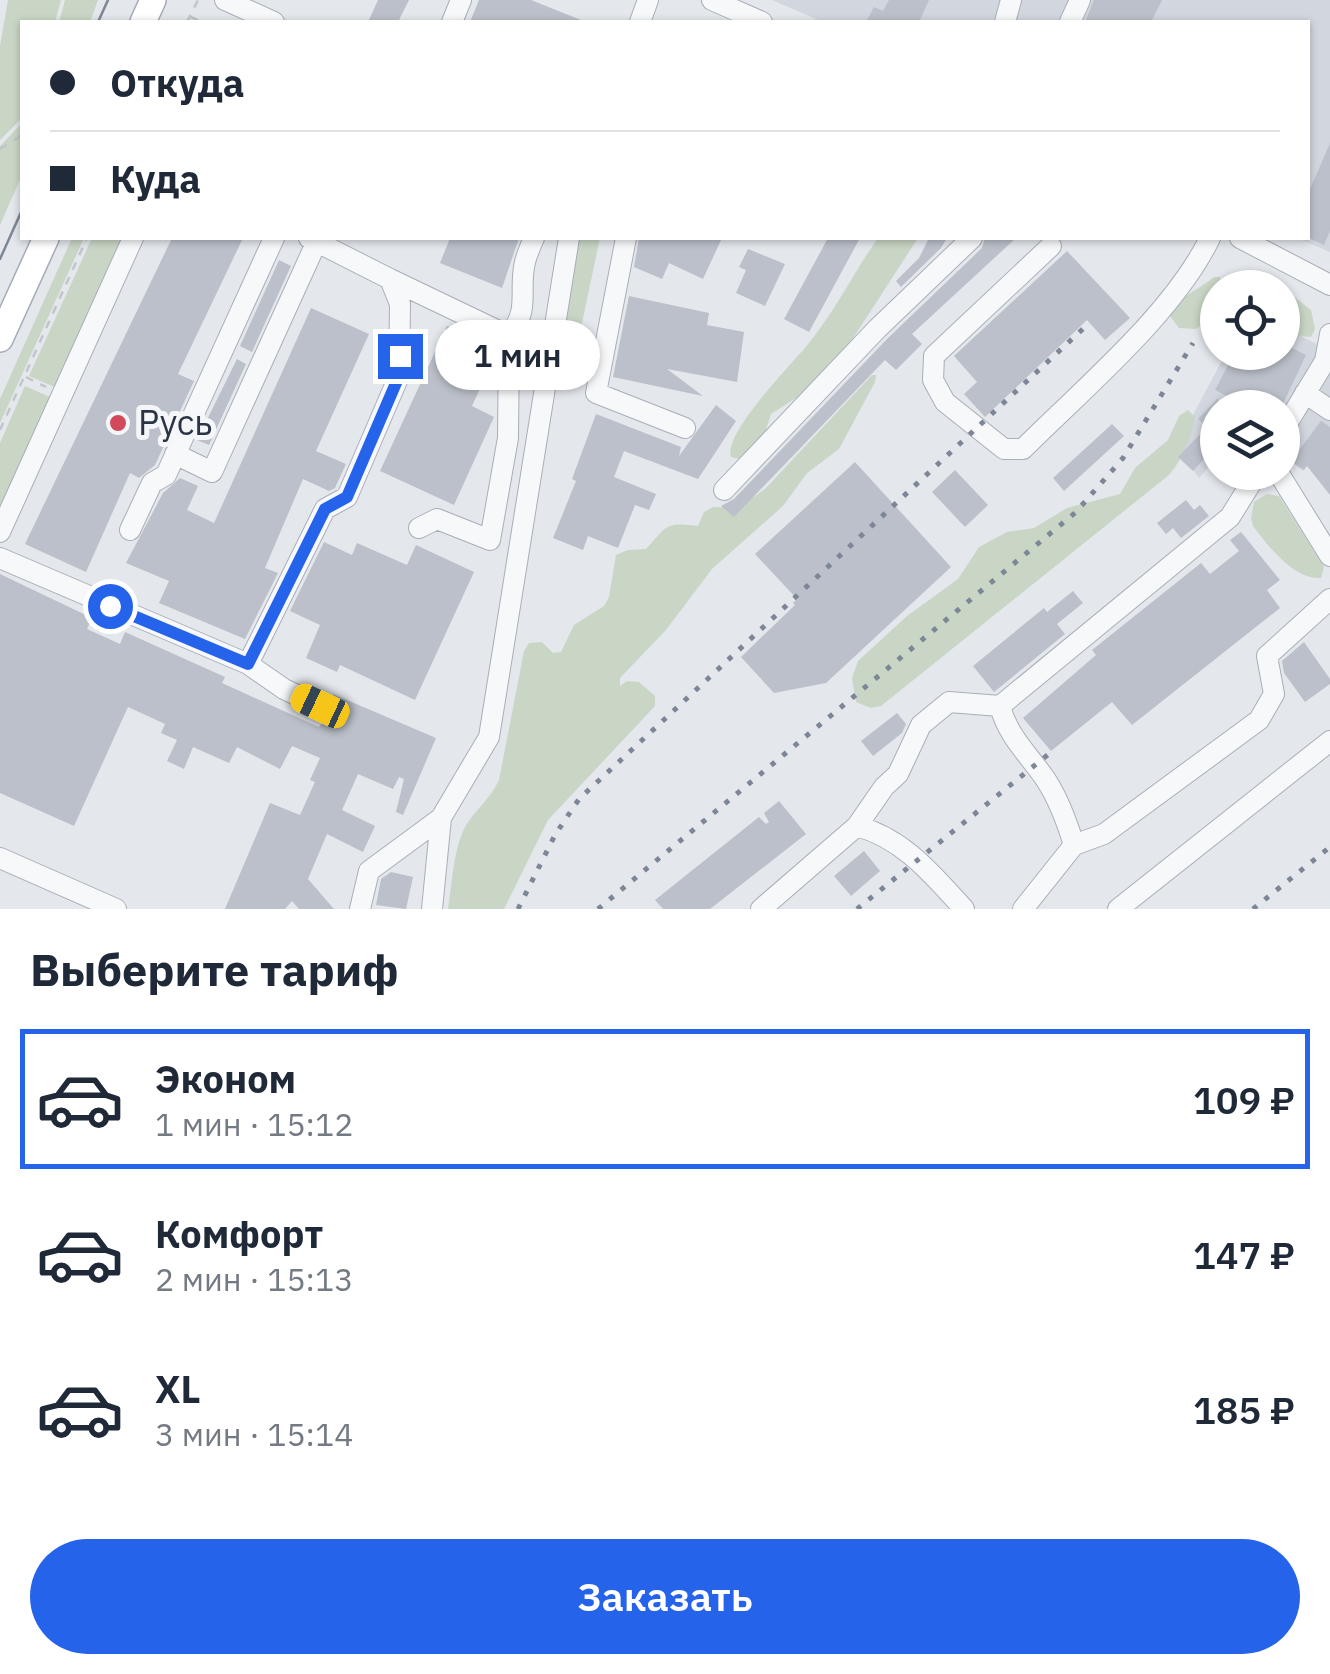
<!DOCTYPE html>
<html lang="ru">
<meta charset="utf-8">
<style>
:root{--surface:#fff;--page:#f2f2f3;--text:#1f2937;--muted:#747a83;--line:#e0e1e3;--accent:#2563eb}
body{margin:0;font-family:"IBM Plex Sans",sans-serif;background:var(--page);color:var(--text);height:100vh;display:flex;flex-direction:column;font-size:38px;white-space:nowrap}
*{box-sizing:border-box;margin:0}
p{font-size:32px;color:var(--muted)}
.icon{flex:none;width:55px;height:55px;fill:none;stroke:currentColor;stroke-width:2;stroke-linecap:round;stroke-linejoin:round}
.map{position:relative;height:909px;overflow:hidden}
.side{display:flex;flex-direction:column;background:var(--surface);flex:1}
.side>*{flex:none}
.guide{position:absolute;left:20px;top:20px;width:1290px;height:220px;border-radius:0px;box-shadow:0 2px 8px #0004;display:grid;align-content:center;height:220px;padding:0 30px;background:var(--surface)}
.controls{position:absolute;left:1200px;top:270px;display:grid;gap:20px}
.controls a{display:grid;place-items:center;width:100px;height:100px;border-radius:50%;background:var(--surface);box-shadow:0 2px 8px #0004;font-size:50px}
.end{position:absolute;width:45px;height:45px;margin:-22px;border:12px solid #2563eb;background:#fff;box-shadow:0 0 0 5px #fff}
.from{border-radius:50%}
.bubble{position:absolute;height:70px;border-radius:35px;background:var(--surface);box-shadow:0 2px 8px #0004;font-size:32px;font-weight:600;line-height:70px;text-align:center}
.car{position:absolute;width:30px;height:60px;margin:-30px -15px;border-radius:12px;box-shadow:0 0 8px 2px #0007;background:linear-gradient(#f5c518 24%,#345 0 40%,#f5c518 0 76%,#345 0 86%,#f5c518 0)}
.guide b{display:flex;align-items:center;gap:35px;height:95px;font-size:38px}
.guide b+b{border-top:2px solid var(--line)}
.guide i{width:25px;height:25px;background:var(--text)}
ul{padding:0;list-style:none}
li{display:flex;align-items:center;gap:30px;height:140px;margin:0 20px 15px;padding:0 10px;border:5px solid transparent;border-radius:0px}
li div{flex:1}
li b{display:block;font-size:38px}
li em{font-style:normal;font-weight:600}
li.selected{border-color:var(--accent)}
li>.icon{width:90px;height:90px;stroke-width:1.5}
h2{padding:0 30px;font-size:45px;line-height:120px}
.action{display:flex;gap:20px;margin-top:auto;padding:20px 30px}
.action a{flex:1;height:115px;border-radius:60px;background:var(--accent);color:#fff;font-size:40px;font-weight:600;line-height:115px;text-align:center}
.map>svg:first-child{display:block}
</style>
<div class="map">
<svg width="1330" height="909" viewBox="0 0 1330 909">
<rect width="100%" height="100%" fill="#e4e7ec"/>
<path fill="#d2d6de" d="M772,0h558v252l-33,-14h11v-216h-485z
M1283,327l47,24v84l-27,36 -20,-15 -1,-48h-64l-1,49 -18,21 -23,-31 50,-94 56,-1z"/>
<path fill="#c9d6c5" d="M8,0h53l-6,22h-33v96l-22,22v-94z
M65,0h33l-8,22h-31z
M22,123v52l-22,50v-79z
M72,238h12l-84,185v-24z
M92,238h34l-69,150 -28,-12z
M572,238h28l-28,132 -3,9 -6,2 -8,-3z
M878,238h40l-70,108 -44,47 -33,21 -6,19 -25,26 -9,-2c-8,-24 61,-93 78,-114 26,-32 45,-71 69,-105z
M1214,277h6l3,10 -5,1c-1,21 -4,29 -22,41l-17,-1 -10,-13c9,-18 29,-25 45,-38z
M1283,288l28,22 4,19 -4,8 -12,-1 -16,-7z
M872,375h4l-1,7 -36,67 -32,24 -24,33 -71,63 -46,61 -46,48v8l7,-5 12,1 16,14v10l-107,114 -44,89h-56c4,-25 5,-55 15,-78 9,-19 27,-31 36,-51l25,-129 5,-8 13,-1 11,11 8,-1 13,-27 30,-19 5,-9 7,-42 12,-5 18,-1c22,-24 19,-27 52,-23l6,-14 9,-5 25,1 27,-19z
M25,386l27,12 -52,115v-70z
M1188,410l7,7c-4,20 -12,42 -26,58l-288,231 -10,2 -15,-6 -4,-24 6,-17 49,-45 51,-37 21,-32 28,-15 27,-4 33,-20 53,-14 15,-26 33,-28 11,-24z
M1267,494l12,2 45,71 -3,11c-27,2 -53,-32 -68,-52l-2,-8 3,-16z"/>
<path fill="#bbc0ca" d="M378,0h31l-11,22h-30z
M479,0h52l55,22h-116z
M889,0h40l-10,22h-53l8,-15 9,4z
M1094,0h68l-11,22h-66z
M1330,143v88l-6,14 -16,-7v-44z
M172,238h71l-65,136 16,7 -39,84 -16,13 -9,-5 -44,99 -61,-28z
M450,238h69l-17,50 -62,-25z
M639,238h83l-19,41 -34,-16 -7,16 -28,-12z
M828,238h32l-51,94 -25,-13z
M929,238h18l-6,10 -40,39 -5,-6 23,-23z
M985,238h31l-104,96 10,10 -26,26 -11,-10 -151,157 -13,-11 13,-7 153,-160 95,-91z
M748,249l37,15 -20,42 -29,-13 10,-23 -7,-3z
M1067,251l63,67 -25,22 -18,-20 -102,97 -21,-23 13,-12 -23,-26z
M279,260l12,6 -39,86 -12,-6z
M629,296l80,17 -2,12 37,7 -7,50 -70,-13 36,27 -90,-19z
M311,308l58,26 -53,117 30,13 -11,24 -6,3 -26,-12 -38,89 13,5 -33,66 -86,-36 10,-22 -43,-18 37,-70 17,-15 18,8 -11,24 27,13z
M447,326l48,22v8l-23,50 22,11 -40,88 -74,-34z
M1282,343l24,12 -25,53h-31l-35,-18 20,-38h47z
M237,359l9,5 -37,81 -12,-5z
M1218,398v46l-25,27 -15,-14 29,-30 -9,-8z
M716,405l20,16 -38,58 -74,-28 -10,26 42,17 -7,16 -14,-5 -17,43 -30,-12 -5,14 -30,-12 23,-57 -4,-2 24,-65 85,33 -2,9z
M1321,421l9,6v68l-23,-29 -3,4 -13,-9z
M1112,424l12,12 -60,55 -11,-13z
M855,462l96,105 -125,116 -52,10 -33,-36 54,-52 -2,-2 4,-4 -42,-45z
M955,470l33,35 -23,22 -33,-35z
M1186,500l8,10 6,-5 9,11 -28,22 -8,-10 -7,6 -9,-11z
M1241,532l39,48 -13,10 13,18 -148,117 -20,-23 -61,49 -28,-33 73,-63 -4,-5 109,-87 9,11 29,-23 -9,-11z
M324,542l28,13 5,-12 50,22 9,-20 58,27 -59,128 -75,-35 -3,7 -31,-14 14,-33 -30,-14z
M0,574l92,44 -5,11 33,15 5,-12 100,45 -3,6 97,44 14,-16v-17l103,44 -33,77 -7,-3 8,-33 -5,-2 -6,12 -35,-15 -16,36 33,16 -12,26 -36,-18 -19,45 26,30h-35l-7,-8 -7,8h-60l45,-106 30,12 15,-33 -5,-2 10,-22 -28,-12 -12,23 -43,-22 -8,16 -36,-16 -9,22 -17,-8 10,-21 -16,-7 4,-9 -37,-17 -54,119 -74,-33z
M1073,591l10,12 -26,21 8,10 -71,58 -21,-26 71,-58 3,4z
M1304,642l26,37v5l-25,18 -21,-29 -2,-12z
M897,713l9,11 -4,9 -29,23 -12,-15z
M779,801l27,33 -96,75h-47l-8,-9 104,-83 7,7 3,-2 -5,-9z
M864,851l16,20 -29,25 -17,-20z
M391,872l22,5 -7,32 -30,-4 5,-26z"/>
<g fill="none" stroke-linecap="round" stroke-linejoin="round">
<defs>
<path id="minor" d="M225,0l49,22
M712,0l50,22
M452,22l9,-22
M640,22l8,-22
M1005,22l6,-22
M1070,22l10,-22
M626,238l-30,155 89,35
M1240,238l90,47
M1051,246l-117,110 -1,24 12,22 59,47h19c61,-61 150,-135 187,-211
M390,279l119,57 -1,102 -18,102 -53,-21 -18,9
M509,336c22,-28 9,-44 16,-74 2,-8 6,-17 9,-24
M1305,393l25,17
M1282,432l43,-71 5,-27
M175,454l37,18 105,-231
M1278,472l52,84
M724,490l153,-161 95,-91
M130,530l22,-47 14,-8 108,-237
M0,532l133,-294
M0,558l248,106 36,25 36,17
M248,664l77,-155 22,-12 52,-121 1,-72 -10,-25 -81,-41
M857,826l27,-39 14,-13 23,-49 28,-23 51,4
M1074,845c-7,-23 -15,-45 -28,-65 -17,-25 -39,-45 -46,-74l230,-189 28,-45
M0,858l116,51
M360,909l9,-38 72,-53 48,-81 80,-499
M432,909l9,-91
M761,909l96,-83c47,13 75,48 107,83
M1023,909l51,-64 30,-11 155,-114 15,-26 -7,-38 63,-57
M1118,909l212,-168"/>
<path id="major" d="M143,22l10,-22
M0,339l46,-101"/>
</defs>
<use href="#minor" stroke="#a9aeb7" stroke-width="22"/>
<use href="#major" stroke="#a3abb8" stroke-width="28"/>
<path stroke="#c2c5cb" stroke-width="2.5" stroke-dasharray="8 8" stroke-linecap="butt" d="M191,17l11,5
M187,22l11,-22
M0,149l22,-14
M26,377l20,10
M0,430l87,-192"/>
<use href="#minor" stroke="#f7f8fa" stroke-width="20"/>
<use href="#major" stroke="#fff" stroke-width="25"/>
<path stroke="#7d8696" stroke-width="2.5" d="M98,22l10,-22
M0,259l22,-49"/>
<path stroke="#7d8696" stroke-width="5" stroke-dasharray="5 10" stroke-linecap="butt" d="M518,909l37,-74 24,-36 508,-474
M598,909l478,-397 47,-54 70,-115
M857,909l193,-156
M1253,909l77,-62"/>
</g>
<g fill="none" stroke-linecap="round" stroke-linejoin="round">
<path stroke="#2563eb" stroke-width="12" d="M110,606l138,58 77,-155 22,-12 52,-121 1,-20"/>
</g>
<circle fill="#d1495b" stroke="#f4f6f9" stroke-width="4" cx="118" cy="423" r="10"/>
<g text-anchor="middle" stroke-width="10" stroke-linejoin="round" paint-order="stroke">
<g font-size="35" fill="#2b3445" stroke="#f4f6f9" text-anchor="start">
<text x="138" y="435">Русь</text>
</g>
</g>
</svg>
<div class="controls">
<a><svg class="icon" aria-label="locate" viewBox="0 0 24 24"><circle cx="12" cy="12" r="6"/><path d="M12 2v4M12 18v4M2 12h4M18 12h4"/></svg></a>
<a><svg class="icon" aria-label="layers" viewBox="0 0 24 24"><path d="M12 4l9 5-9 5-9-5zM3 14l9 5 9-5"/></svg></a>
</div>
<i class="end from" style="left:110px;top:606px"></i>
<i class="end" style="left:400px;top:356px"></i>
<div class="bubble" style="left:435px;top:320px;width:165px">1 мин</div>
<i class="car" style="left:320px;top:706px;rotate:295deg"></i>
<div class="guide">
<b><i class="from"></i>Откуда</b>
<b><i></i>Куда</b>
</div>
</div>
<section class="side">
<h2>Выберите тариф</h2>
<ul>
<li class="selected"><svg class="icon" aria-label="car" viewBox="0 0 24 24"><path d="M5 17H2v-5l4-1 3-4h7l3 4 3 1v5h-3M9 17h6M6 11h13"/><circle cx="7" cy="17" r="2"/><circle cx="17" cy="17" r="2"/></svg><div><b>Эконом</b><p>1 мин · 15:12</p></div><em>109 ₽</em></li>
<li><svg class="icon" aria-label="car" viewBox="0 0 24 24"><path d="M5 17H2v-5l4-1 3-4h7l3 4 3 1v5h-3M9 17h6M6 11h13"/><circle cx="7" cy="17" r="2"/><circle cx="17" cy="17" r="2"/></svg><div><b>Комфорт</b><p>2 мин · 15:13</p></div><em>147 ₽</em></li>
<li><svg class="icon" aria-label="car" viewBox="0 0 24 24"><path d="M5 17H2v-5l4-1 3-4h7l3 4 3 1v5h-3M9 17h6M6 11h13"/><circle cx="7" cy="17" r="2"/><circle cx="17" cy="17" r="2"/></svg><div><b>XL</b><p>3 мин · 15:14</p></div><em>185 ₽</em></li>
</ul>
<div class="action"><a>Заказать</a></div>
</section>
